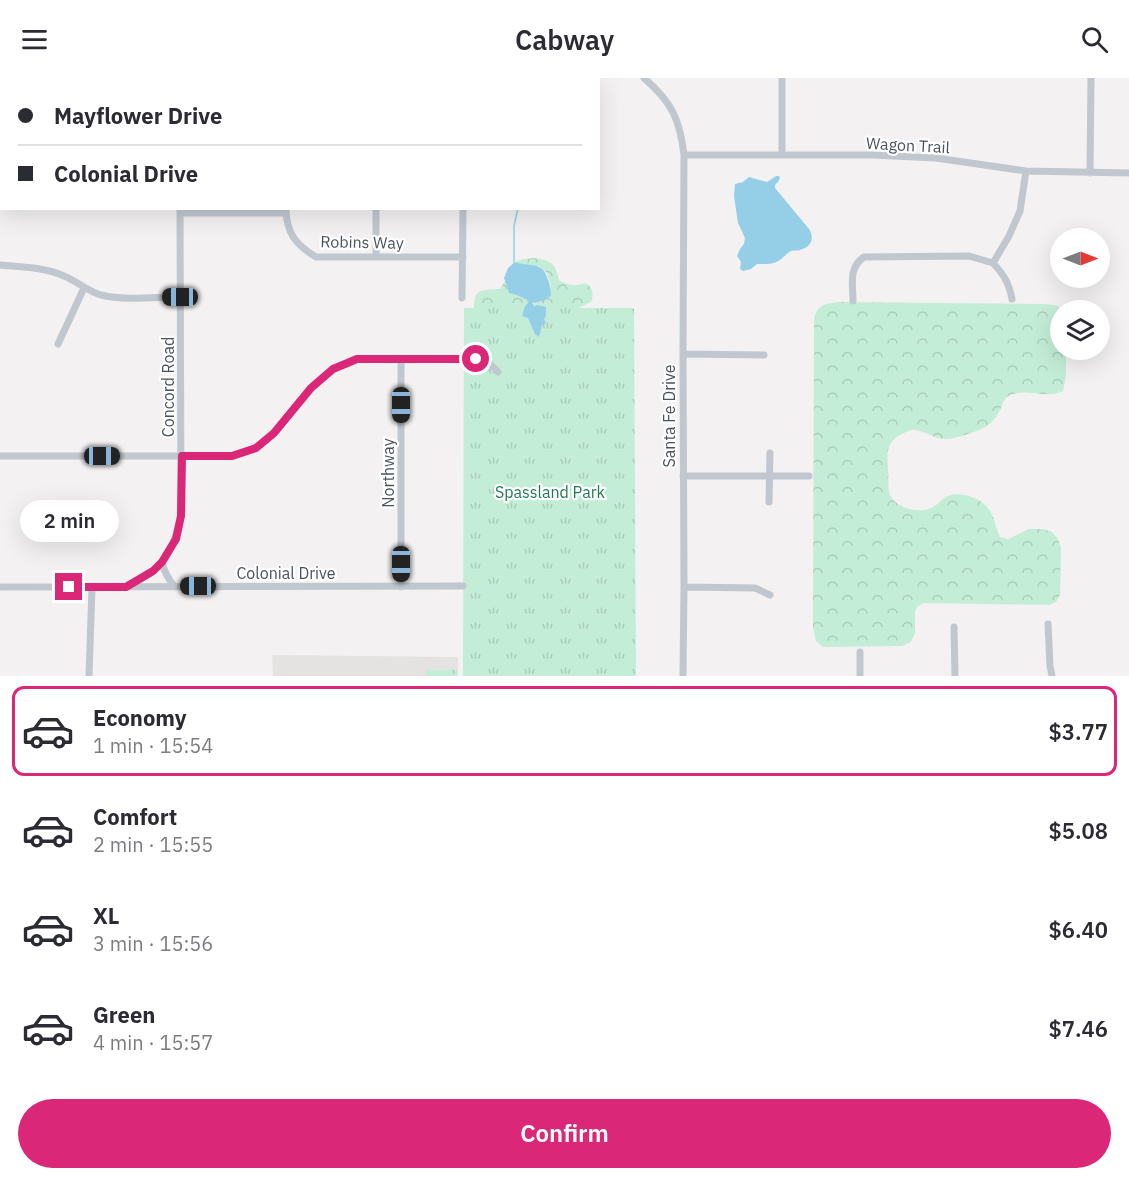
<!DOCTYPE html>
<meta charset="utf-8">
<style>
:root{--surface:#fff;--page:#f7f7f7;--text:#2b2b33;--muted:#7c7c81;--line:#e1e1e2;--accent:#db2777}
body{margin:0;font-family:"IBM Plex Sans",sans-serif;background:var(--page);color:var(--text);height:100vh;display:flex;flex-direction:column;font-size:22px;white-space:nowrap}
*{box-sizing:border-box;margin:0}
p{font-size:20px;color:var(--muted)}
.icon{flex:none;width:33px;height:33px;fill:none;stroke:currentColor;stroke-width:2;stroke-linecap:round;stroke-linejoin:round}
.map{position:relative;height:598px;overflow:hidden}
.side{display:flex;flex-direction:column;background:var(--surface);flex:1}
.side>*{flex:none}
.guide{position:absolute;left:0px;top:0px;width:600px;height:132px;box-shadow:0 6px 24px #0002;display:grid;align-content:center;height:132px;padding:0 18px;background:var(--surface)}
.needle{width:39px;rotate:90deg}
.controls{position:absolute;left:1050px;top:150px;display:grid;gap:12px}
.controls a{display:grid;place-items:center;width:60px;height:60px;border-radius:50%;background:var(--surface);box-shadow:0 6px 24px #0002;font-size:30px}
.end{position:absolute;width:27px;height:27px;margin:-14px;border:8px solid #db2777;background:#fff;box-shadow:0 0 0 3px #fff}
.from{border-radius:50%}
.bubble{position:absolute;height:42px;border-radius:21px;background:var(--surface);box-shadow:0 6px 24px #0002;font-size:20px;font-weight:600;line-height:42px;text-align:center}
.car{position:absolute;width:18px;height:36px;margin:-18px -9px;border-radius:8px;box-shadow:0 0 4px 2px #0007;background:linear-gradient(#222 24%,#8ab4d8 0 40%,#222 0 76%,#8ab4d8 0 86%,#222 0)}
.guide b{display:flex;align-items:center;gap:21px;height:57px;font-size:22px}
.guide b+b{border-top:2px solid var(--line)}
.guide i{width:15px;height:15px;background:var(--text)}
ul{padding:10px 0 0;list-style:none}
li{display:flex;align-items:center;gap:18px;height:90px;margin:0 12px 9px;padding:0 6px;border:3px solid transparent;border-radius:12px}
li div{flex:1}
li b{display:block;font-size:22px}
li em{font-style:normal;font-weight:600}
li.current{border-color:var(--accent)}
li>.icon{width:54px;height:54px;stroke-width:1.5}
.button{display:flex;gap:12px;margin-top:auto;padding:12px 18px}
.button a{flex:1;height:69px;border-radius:36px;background:var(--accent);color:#fff;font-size:24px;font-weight:600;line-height:69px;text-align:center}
header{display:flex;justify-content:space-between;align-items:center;height:78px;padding:0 18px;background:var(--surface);font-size:27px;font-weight:600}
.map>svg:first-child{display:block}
</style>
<header><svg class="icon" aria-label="menu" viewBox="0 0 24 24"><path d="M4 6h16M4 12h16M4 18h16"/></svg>Cabway<svg class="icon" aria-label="search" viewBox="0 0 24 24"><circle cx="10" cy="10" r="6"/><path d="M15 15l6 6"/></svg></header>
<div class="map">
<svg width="1129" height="598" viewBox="0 0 1129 598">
<defs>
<pattern id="forest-crowns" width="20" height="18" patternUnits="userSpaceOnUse" patternTransform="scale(1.5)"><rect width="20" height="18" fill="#c4edd7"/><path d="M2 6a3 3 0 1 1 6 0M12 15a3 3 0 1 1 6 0" fill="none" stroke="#aacdbb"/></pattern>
<pattern id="park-tufts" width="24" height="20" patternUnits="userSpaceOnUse" patternTransform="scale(1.5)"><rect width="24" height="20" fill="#c4edd7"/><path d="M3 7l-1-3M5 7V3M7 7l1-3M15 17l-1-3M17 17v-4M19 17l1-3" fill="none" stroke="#aacdbb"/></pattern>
</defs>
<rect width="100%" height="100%" fill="#f3f1f1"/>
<path fill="#e4e3e2" d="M272,577l186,2v19h-185z"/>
<path fill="url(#forest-crowns)" d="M536,180c17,4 19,5 23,22 7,5 18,7 25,3 9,2 10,12 7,19l-11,5 -1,3 -97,27 59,-30 -8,-2v-3l8,-1 10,-5v-10l-4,-13 -8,-7 -18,-1 -6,-3 8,-3z
M505,203l4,12 10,3 8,4 1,3 -3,4v2l-51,5c0,-24 2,-24 26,-25z
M839,224l208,2 11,2 4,4h-2v40h6v26l-3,15c-16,8 -34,-2 -50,3 -10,3 -9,8 -13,16 -3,7 -9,14 -15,17 -6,4 -34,13 -40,12 -11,0 -19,-8 -30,-9 -5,-1 -8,2 -13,4 -16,8 -15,18 -14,34 1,9 -1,19 2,27 6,13 28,19 41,13 6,-2 9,-8 15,-11 10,-6 29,-1 38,7 11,9 10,21 16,33l8,2 21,-10h14l9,3 6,7 3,8 -1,48 -4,7 -7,3 -126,-2 -6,4 -2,5v21l-4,9 -9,4 -79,1 -7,-6 -3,-13 1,-310c5,-14 10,-14 25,-16z"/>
<path fill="url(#park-tufts)" d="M464,230h170l2,368h-173z
M426,592h31v6h-31z"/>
<path fill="#94cfe7" d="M776,98h3l1,2 -2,4 -3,3v3l34,41c6,10 2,18 -9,21 -2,1 -7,0 -9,1 -4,2 -8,7 -11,9 -8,5 -15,4 -23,4l-6,5 -8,2 -3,-2 1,-7 -4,-6 3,-7 4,-5 1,-6 -7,-15 -4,-27 1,-12 8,-2 6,-5 18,5z
M515,184c13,5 27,-1 32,15 3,7 4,12 4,19l-9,5 -10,2 2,3 3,-1 9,2v9l-2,3 2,5 -4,1 -3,12 -4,-3 -7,-16 -6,-2 3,-10 3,-3 -1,-3 -8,-4 -10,-3 -5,-15 4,-10z"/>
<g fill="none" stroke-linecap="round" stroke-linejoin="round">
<path stroke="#94cfe7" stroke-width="1.5" d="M516,0l2,2
M514,185v-37l4,-18"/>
<path stroke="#c0c7cf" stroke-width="7" d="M67,0v2
M178,0v2
M644,0c28,24 36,42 40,77l-1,199 1,233 -1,89
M782,0v77
M377,2l7,-2
M464,2v-2
M684,77h188l64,3 90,13 103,2
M0,88h2
M1090,95l1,-95
M286,130c0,25 10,37 30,49h147
M180,135h106
M376,179v-49
M0,187c21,2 44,2 64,11 13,5 23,15 37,19 24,6 55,2 79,2
M462,220l1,-90
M1012,221c-3,-16 -8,-24 -19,-36l16,-27 11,-25 6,-40
M853,223c0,-17 -5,-33 11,-44l105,-1 24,7
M58,266l26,-56
M683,276l81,1
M401,281v228
M0,378h233l23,-8 18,-15 37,-45 22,-19 24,-10h119l12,3 10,10
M683,398h126
M769,424l1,-49
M162,484c2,10 6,17 13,25
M128,507c8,-4 18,-8 25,-14 18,-14 23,-35 28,-55l-1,-308
M0,509l463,-1
M684,509l71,1 15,7
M1048,546l2,42 2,10
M954,549l1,49
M860,574v24
M89,598l3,-89"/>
</g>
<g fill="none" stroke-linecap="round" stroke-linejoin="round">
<path stroke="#db2777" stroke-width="8" d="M69,509h57l27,-16 9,-9 14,-23 5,-23 1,-60h50l24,-8 18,-15 37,-45 22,-19 24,-10h119"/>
</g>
<g text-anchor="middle" stroke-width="4.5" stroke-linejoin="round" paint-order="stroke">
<g font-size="16" fill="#4a535d" stroke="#fff">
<text transform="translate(908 67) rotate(3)" y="6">Wagon Trail</text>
<text transform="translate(362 164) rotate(1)" y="6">Robins Way</text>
<text transform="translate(168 309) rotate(-90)" y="6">Concord Road</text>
<text transform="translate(669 338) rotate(-90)" y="6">Santa Fe Drive</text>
<text transform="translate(388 395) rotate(-90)" y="6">Northway</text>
<text x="286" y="501">Colonial Drive</text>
</g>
<g font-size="16" fill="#1e7b54" stroke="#fff">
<text x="550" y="420">Spassland Park</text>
</g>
</g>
</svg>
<div class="controls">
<a><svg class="needle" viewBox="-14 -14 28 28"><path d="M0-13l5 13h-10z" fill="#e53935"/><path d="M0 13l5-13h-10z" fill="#7c7c81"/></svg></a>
<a><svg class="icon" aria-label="layers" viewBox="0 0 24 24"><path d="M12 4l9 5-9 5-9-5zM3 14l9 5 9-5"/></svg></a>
</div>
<i class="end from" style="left:476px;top:281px"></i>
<i class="end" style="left:69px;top:509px"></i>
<div class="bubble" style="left:20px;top:422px;width:99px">2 min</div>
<i class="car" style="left:180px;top:219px;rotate:270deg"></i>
<i class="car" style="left:401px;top:327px;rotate:180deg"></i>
<i class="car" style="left:102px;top:378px;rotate:90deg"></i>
<i class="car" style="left:401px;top:486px;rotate:180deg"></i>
<i class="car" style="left:198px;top:508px;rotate:270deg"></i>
<div class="guide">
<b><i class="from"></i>Mayflower Drive</b>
<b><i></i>Colonial Drive</b>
</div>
</div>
<section class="side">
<ul>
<li class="current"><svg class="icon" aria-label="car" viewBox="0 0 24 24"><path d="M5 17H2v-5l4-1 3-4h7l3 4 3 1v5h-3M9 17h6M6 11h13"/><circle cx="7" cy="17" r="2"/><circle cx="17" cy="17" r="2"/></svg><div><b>Economy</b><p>1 min · 15:54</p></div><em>$3.77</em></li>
<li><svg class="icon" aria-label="car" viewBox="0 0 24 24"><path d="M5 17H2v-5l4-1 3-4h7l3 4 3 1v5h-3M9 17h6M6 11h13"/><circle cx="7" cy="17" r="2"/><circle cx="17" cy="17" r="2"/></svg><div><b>Comfort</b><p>2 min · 15:55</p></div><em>$5.08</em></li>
<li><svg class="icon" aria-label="car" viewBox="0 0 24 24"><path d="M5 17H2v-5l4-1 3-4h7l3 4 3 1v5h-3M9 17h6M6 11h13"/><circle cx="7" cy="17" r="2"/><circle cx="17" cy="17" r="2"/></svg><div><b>XL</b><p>3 min · 15:56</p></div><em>$6.40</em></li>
<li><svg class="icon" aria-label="car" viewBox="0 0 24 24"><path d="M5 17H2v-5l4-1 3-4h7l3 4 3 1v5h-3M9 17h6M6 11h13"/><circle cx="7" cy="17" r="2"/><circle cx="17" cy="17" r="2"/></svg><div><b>Green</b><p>4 min · 15:57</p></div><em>$7.46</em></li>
</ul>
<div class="button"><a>Confirm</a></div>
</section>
